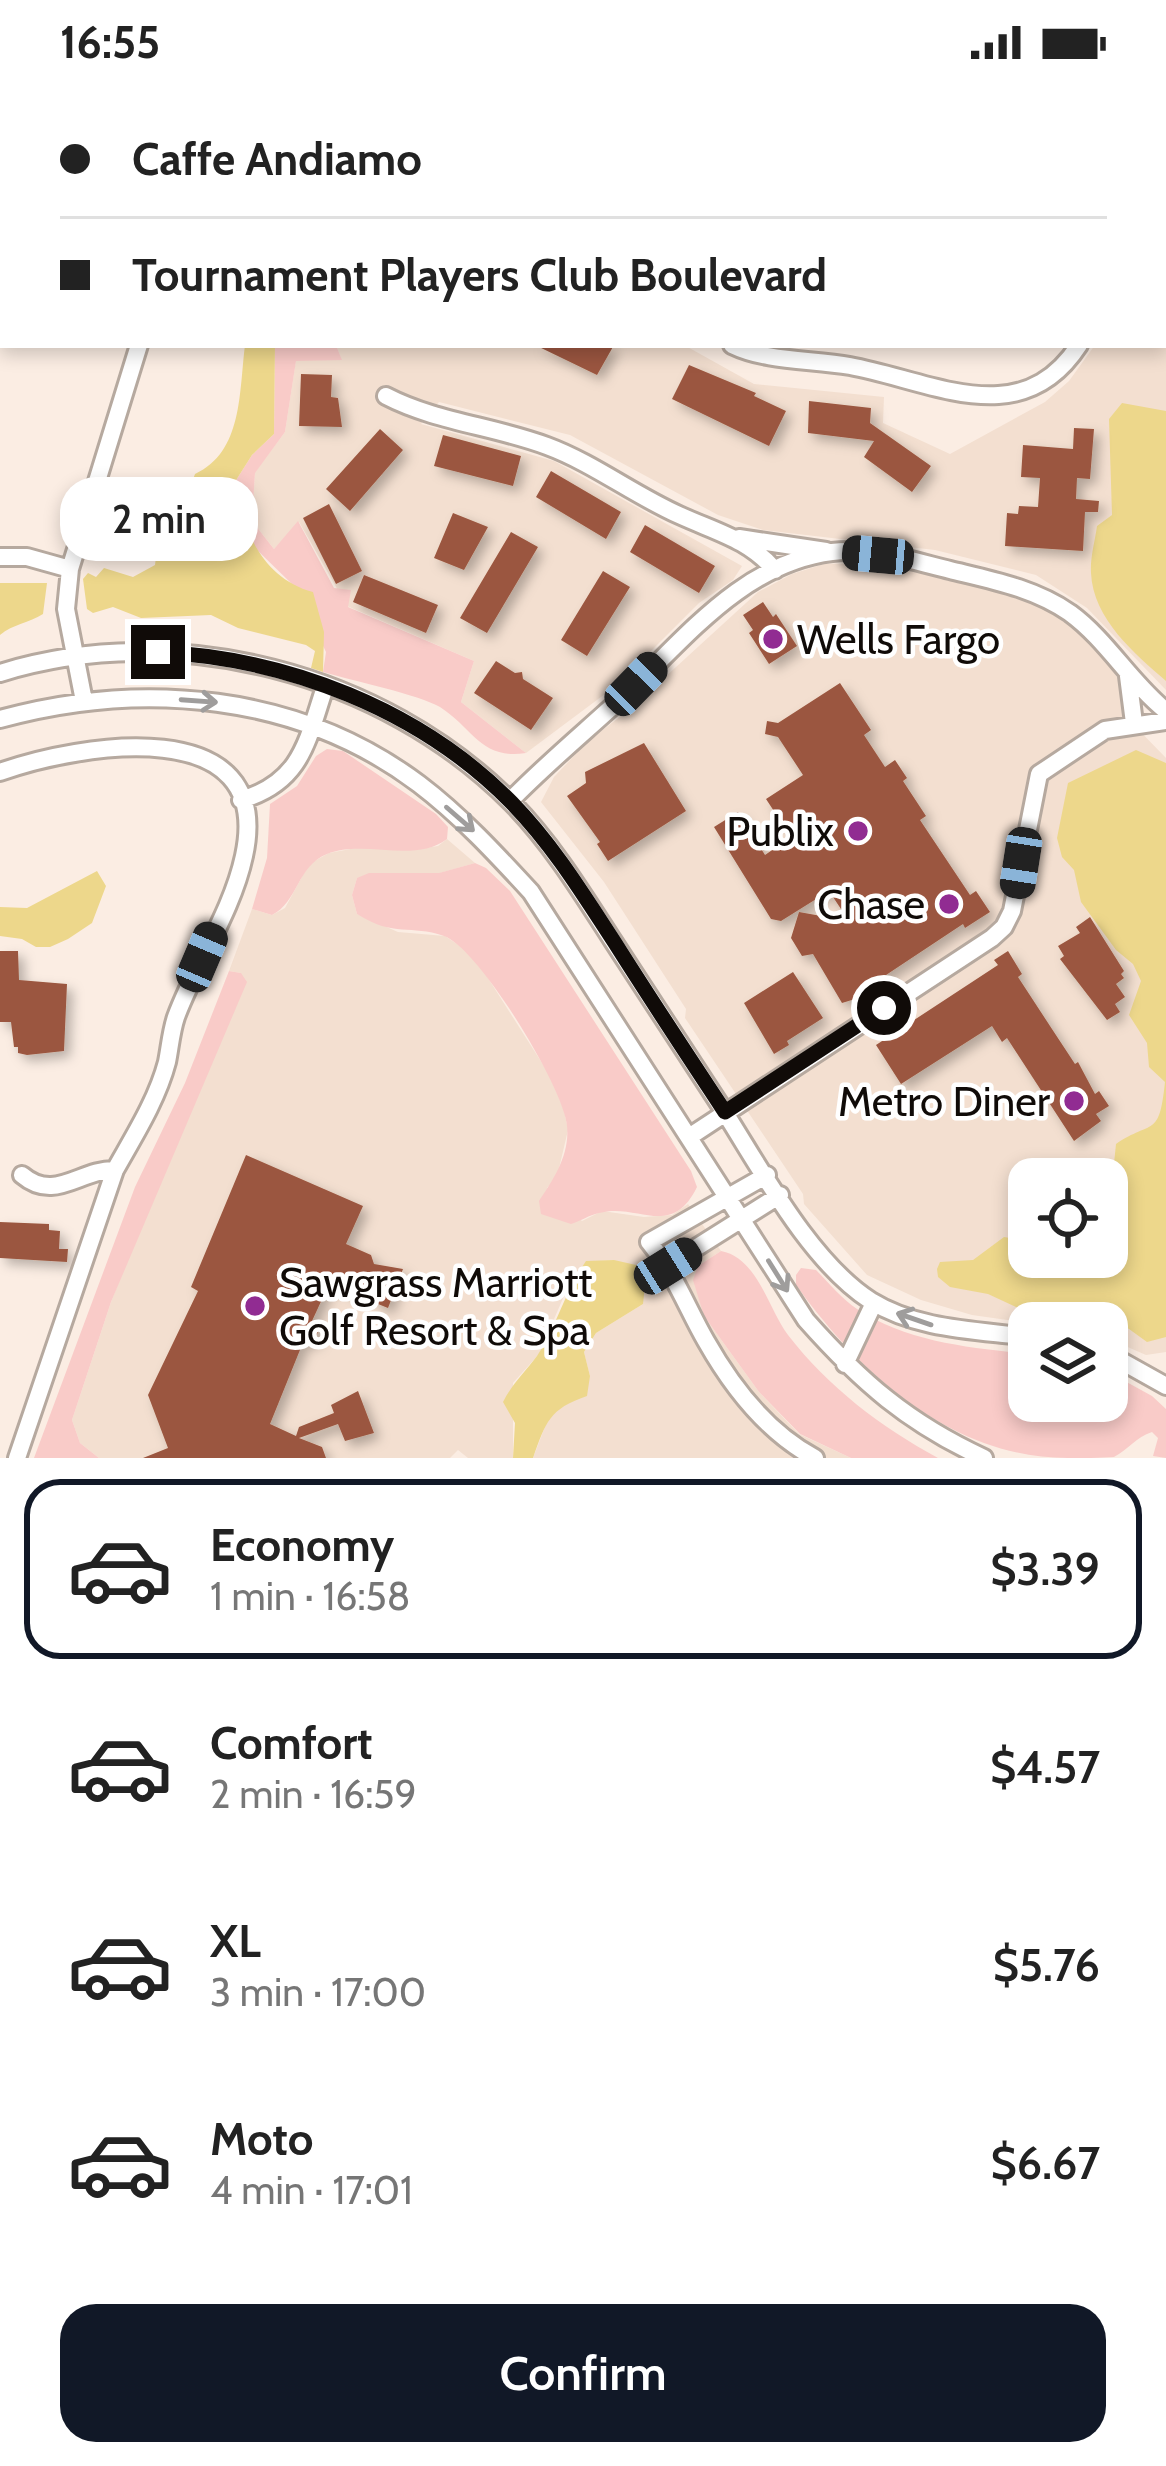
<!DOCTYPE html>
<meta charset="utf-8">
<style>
:root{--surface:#fff;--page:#f6f6f6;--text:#222;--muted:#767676;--line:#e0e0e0;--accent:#111827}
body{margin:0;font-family:Cabin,sans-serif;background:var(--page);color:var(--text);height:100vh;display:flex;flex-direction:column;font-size:45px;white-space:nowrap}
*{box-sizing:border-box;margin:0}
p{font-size:39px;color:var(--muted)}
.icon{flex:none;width:66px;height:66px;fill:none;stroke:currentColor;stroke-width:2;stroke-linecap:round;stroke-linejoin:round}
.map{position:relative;height:1374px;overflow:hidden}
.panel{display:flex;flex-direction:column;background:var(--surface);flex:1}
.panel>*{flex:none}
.banner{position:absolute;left:0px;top:0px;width:1167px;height:264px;box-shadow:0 6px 18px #0003;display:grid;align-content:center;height:264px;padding:0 60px;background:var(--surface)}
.controls{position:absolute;left:1008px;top:1074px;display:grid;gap:24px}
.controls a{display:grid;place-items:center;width:120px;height:120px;border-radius:24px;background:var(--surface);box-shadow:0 6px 18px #0003;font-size:60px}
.end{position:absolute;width:54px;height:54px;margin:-27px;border:15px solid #100b08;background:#fff;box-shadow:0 0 0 6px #fff}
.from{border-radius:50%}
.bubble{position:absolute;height:84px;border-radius:36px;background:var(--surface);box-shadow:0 6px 18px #0003;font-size:39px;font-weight:600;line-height:84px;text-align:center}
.car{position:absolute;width:36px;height:72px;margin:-36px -18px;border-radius:15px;box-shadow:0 0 9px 3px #0007;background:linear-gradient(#222 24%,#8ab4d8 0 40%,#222 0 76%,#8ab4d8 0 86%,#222 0)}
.banner b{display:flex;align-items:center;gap:42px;height:114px;font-size:45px}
.banner b+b{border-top:3px solid var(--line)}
.banner i{width:30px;height:30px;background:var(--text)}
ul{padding:21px 0 0;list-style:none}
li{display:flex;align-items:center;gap:36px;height:180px;margin:0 24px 18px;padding:0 36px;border:6px solid transparent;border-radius:36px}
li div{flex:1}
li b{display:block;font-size:45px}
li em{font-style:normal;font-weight:600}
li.selected{border-color:var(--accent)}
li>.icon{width:108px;height:108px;stroke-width:1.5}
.primary-button{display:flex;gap:24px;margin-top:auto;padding:24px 60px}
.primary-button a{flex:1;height:138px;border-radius:36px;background:var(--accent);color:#fff;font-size:48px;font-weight:600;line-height:138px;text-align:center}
.status{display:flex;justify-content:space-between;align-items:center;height:84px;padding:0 60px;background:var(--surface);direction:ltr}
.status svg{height:33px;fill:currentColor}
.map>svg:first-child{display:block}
</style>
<div class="status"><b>16:55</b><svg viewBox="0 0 49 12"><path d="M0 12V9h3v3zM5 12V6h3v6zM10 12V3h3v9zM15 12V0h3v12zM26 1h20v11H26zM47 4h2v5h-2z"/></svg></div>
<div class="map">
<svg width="1166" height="1374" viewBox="0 0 1166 1374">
<defs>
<filter id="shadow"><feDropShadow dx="6" dy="6" stdDeviation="6" flood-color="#0004"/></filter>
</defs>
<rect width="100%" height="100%" fill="#fbede3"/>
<path fill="#f3dfd0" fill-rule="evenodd" d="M1166,58v548l-79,-82 -51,-33 -101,-25 -172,-20 -45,-15 -148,-80 -131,-33 -18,22 133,37 188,105 -9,14 -34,23 -82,82 -91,68 -65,-51 13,-41 -127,-55 -48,-84 -25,27 -22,-28 3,-49 30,-40 11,-72 45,-2 -5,-13h348l70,39 130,13 -1,26 67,31 95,-52 24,-21 26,-36h69z
M874,479l54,8 90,24 35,18 31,22 27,31 14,24 5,31 36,37v594l-20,3 -39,-17v-15h-78l-57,-8 -51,-15 -54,-25 -63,-71 -1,-10 -118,-176 1,-9 -82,-127 -63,-80 13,-25 34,-36 41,-31 129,-118 34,-18 32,-10zM1029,1095h78v78h-78z
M447,755l28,24 -35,10 -83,5 -5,17 5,19 41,18 47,4 18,12 18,19 68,107 15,36 4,20 -11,47 -10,11 35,33 20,-10 42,6 28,-2 16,-11 33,47 -23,15 6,50 55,76 40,42 52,24h-318l16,-42 41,-40 -6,-24 12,-19 47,-29 -29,-44 -28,2 -19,27 -28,65 -26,29v75h-45l-10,-8 -8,8h-351l-19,-15 -8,-23 39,-118 130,-329 -12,-2 23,-62 20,6 13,-7 24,-44 20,-11 32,-6 52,3 25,-4z"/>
<path fill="#f9cbc8" d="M275,261h61l6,15 -46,1 -11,71 -30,41 -3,48 22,28 24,-28 36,67 17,2 -3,17 126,54 -13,41 65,51c-45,7 -52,-24 -86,-46 -20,-12 -90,-27 -117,-35l3,-20 -31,-65 -44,-43 -18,-59 19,-30 22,-21z
M327,665l16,2 93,63 12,13 -1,12c-33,25 -82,0 -120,15 -30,12 -29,48 -55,61l-20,-6 15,-51 3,-54 27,-18 19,-30z
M475,779l11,5 24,23 181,280 6,16c-26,53 -59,15 -98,26 -10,2 -18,8 -28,11l-30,-10 -2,-13c15,-22 31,-47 28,-75 -3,-38 -88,-178 -123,-190 -34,-12 -49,2 -87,-22l-5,-19 5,-17 12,-5h70z
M229,887l12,2 6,9 -136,320 -39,118 8,23 19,15h-65l101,-271 50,-104z
M721,1167c37,7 47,58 67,84 40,52 93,92 150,123h-87l-51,-24 -41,-42 -55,-76 -11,-36 5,-14z
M801,1184l15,2c13,13 26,29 41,39 50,33 114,39 172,45v47h78v-29l5,2 40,22 14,13v49l-13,-2 5,-18 -6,-6c-16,5 -24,18 -38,25 -12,1 -33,1 -46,1 -116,0 -208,-84 -272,-173v-10z"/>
<path fill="#edd78b" d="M245,261h30l-1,89 -22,21 -19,30c12,47 29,93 80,107l11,40 -1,40 -12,-4 4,-17 -9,-6 -68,-17 -27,-13 -70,3 -28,-11 -20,6 -6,-4 -4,-30 5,-6 8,4 8,-9 29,9 22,-12 2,-16 25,-18 -2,-16 15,-41c48,-22 44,-82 50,-129z
M1122,319l44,8v270c-31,-27 -73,-62 -75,-108 -1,-15 4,-32 6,-47l15,-11 -3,-96z
M0,499h47l-4,31c-14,9 -30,10 -43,21z
M1136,666l30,13v574l-19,5 -36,-26 -31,1 -64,-10 -28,-13 -38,-7 -12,-10 -1,-8 3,-7 33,-2 31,-23 6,1 13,-7 6,2v24h78v-46l12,-16 -6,-22 3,-29c37,-25 43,-5 49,-62l-16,-15 -2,-24 -18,-28 12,-34 -8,-17 -17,-14 -35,-48 -7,-32 -12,-13 -5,-19 11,-55z
M97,787l9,15 -14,37 -24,16 -18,8h-14l-14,-8 -22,-3v-29l27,1z
M614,1176l22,5 9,20 -2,19 -47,29 -12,19 6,24 -3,20c-38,13 -41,26 -54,62h-20l2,-35 -12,-21c9,-18 22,-30 34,-46 19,-28 27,-63 49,-95z"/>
<path fill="#9b573f" filter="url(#shadow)" d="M535,261h79l-17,30z
M689,281l67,28 -2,3 32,15 -17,35 -97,-47z
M301,290l31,1 -1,22 7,1 4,29 -43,-1z
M809,317l62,7 -1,15 61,43 -19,26 -48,-35 10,-16 -66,-8z
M1074,344l20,1 -4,50 -13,-1 -1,21 23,2 -1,11h-13l-2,39 -78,-5 2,-33 11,1 1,-8 19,1 2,-29 -19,-1 2,-32 50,4z
M380,345l23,21 -53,61 -24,-22z
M443,351l78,21 -8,30 -79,-20z
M551,387l70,41 -15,27 -70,-42z
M329,420l33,67 -26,13 -33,-66z
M453,429l35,14 -24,43 -30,-12z
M645,441l70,41 -16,27 -69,-41z
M511,448l27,15 -51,86 -27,-15z
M603,487l27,16 -43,69 -26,-16z
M364,491l74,30 -12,28 -73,-31z
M763,518l10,15 3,-3 21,32 -28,18 -20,-31 4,-3 -10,-15z
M496,577l19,12 7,-1 1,7 30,19 -22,32 -57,-37z
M840,599l31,47 -7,5 21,32 10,-7 12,18 -4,3 23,35 -6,4 50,75 6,-4 14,21 -25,16 -2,-4 -83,55 8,12 -27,18 -6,-10 -13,4 -29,-49 -11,2 -11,-18 8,-26 50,9 -20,-30 -48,30 -10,-2 -57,-92 24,-15 27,43 26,-18 -25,-38 37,-24 -25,-38 -13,-3 2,-13 11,2z
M644,659l42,68 -78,50 -11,-17 3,-2 -33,-46 19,-13 -1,-11z
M1090,833l34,54 -3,3 3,4 -8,6 9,13 -10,7 5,8 -13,8 -47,-61 4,-3 -6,-10 22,-13 -4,-6z
M0,867h18l1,29 48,4 -3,67 -37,4 -9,-2v-6h-4l-3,-25h-11z
M1008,867l14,23 -4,3 32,49 25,38 3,-2 17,32 4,-3 10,15 -13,8 5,7 -27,20 -67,-103 -5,4 -10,-16 -91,58 -25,-39 122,-80 -4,-5z
M793,888l30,46 -36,23 2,4 -15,9 -30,-51z
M246,1071l117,51 -17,38 25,11 3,9 29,5 -15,39 -10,-4 -2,-6 -15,-6 -6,2 -25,-12 -18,39 10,4 -10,18 -8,-3 -34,84 26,12 3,-9 35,-14 -3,-8 27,-14 16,42 -29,8 -7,-17 -39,14 23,9 4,11h-183l25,-10 -20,-53 50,-104 -7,-4z
M0,1138l49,2v6l11,1 -1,18h9l-1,13 -67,-4z"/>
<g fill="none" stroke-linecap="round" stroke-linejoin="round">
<defs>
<path id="minor" d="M672,0l2,3
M407,3l1,-3
M1164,14h2
M1164,43l2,-2
M0,202l3,-3
M732,261c35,17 80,14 118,21 82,15 171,68 229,-21
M386,312c50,26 108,30 161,50 46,17 87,49 132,69 37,17 69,24 96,55
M739,454l87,13
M0,473h27l43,12 69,-224
M70,485l-4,40 18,92
M0,589c175,-54 382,-1 512,130 40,41 70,90 101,138 37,56 73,112 109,167 39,61 88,154 149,193 47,29 105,29 158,36
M1128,592l6,47
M0,635c142,-39 298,-26 419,65 41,31 77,70 112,108l275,428c55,62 102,103 178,138
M0,688c78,-28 276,-62 244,84 -12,56 -48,107 -68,161 -5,15 -6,30 -9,45 -10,38 -33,74 -52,108 -35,-1 -60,33 -93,5
M241,716c61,-18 66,-59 84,-113
M510,717c37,-38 76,-70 115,-106 60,-56 118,-132 207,-143 38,-5 81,9 118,18 41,10 84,18 120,43 37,27 60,69 96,98
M689,1053l303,-199 12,-11 8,-16 27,-137 66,-44 61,-9
M767,1091l-118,67c25,30 38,66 57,99 26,46 62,92 109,117
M667,1182l113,-71
M1107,1269l59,33
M845,1280l29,-61
M17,1374l98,-288"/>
</defs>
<use href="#minor" stroke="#b6a99f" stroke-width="22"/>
<use href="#minor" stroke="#fff" stroke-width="16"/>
</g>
<defs><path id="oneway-shaft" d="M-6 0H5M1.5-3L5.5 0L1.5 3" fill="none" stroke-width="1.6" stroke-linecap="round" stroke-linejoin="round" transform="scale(3)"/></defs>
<g stroke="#9f9d9c">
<use href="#oneway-shaft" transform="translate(199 617) rotate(4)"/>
<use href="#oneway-shaft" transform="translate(460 735) rotate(41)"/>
<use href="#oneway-shaft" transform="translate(778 1192) rotate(58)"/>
<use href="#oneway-shaft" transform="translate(914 1235) rotate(-161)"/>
</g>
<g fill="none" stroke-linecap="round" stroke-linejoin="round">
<path stroke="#100b08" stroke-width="15" d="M158,568c128,6 262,57 354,151 41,42 71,91 103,140 36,57 73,113 110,169l159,-104"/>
</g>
<g fill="#912c92" stroke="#fff" stroke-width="4.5">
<circle cx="773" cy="555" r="12"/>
<circle cx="858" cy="747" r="12"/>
<circle cx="949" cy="820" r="12"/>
<circle cx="1074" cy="1017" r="12"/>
<circle cx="255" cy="1222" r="12"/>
</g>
<g text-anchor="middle" stroke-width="9" stroke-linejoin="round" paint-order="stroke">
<g font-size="42" fill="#100b08" stroke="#fff" text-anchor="end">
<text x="797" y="570" text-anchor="start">Wells Fargo</text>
<text x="834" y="762">Publix</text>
<text x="925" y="835">Chase</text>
<text x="1050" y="1032">Metro Diner</text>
<text x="279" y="1213" text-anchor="start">Sawgrass Marriott<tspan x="279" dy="48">Golf Resort &amp; Spa</tspan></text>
</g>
</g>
</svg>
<div class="controls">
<a><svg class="icon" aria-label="locate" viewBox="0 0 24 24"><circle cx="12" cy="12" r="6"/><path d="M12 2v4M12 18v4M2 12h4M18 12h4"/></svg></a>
<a><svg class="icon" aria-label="layers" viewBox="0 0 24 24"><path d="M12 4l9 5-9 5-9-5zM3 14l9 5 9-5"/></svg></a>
</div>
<i class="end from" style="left:884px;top:924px"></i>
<i class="end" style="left:158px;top:568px"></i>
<div class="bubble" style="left:60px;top:393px;width:198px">2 min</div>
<i class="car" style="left:878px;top:471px;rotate:275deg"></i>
<i class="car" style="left:636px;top:600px;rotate:44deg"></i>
<i class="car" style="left:1021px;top:779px;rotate:189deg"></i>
<i class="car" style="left:202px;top:873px;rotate:23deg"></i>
<i class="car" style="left:668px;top:1182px;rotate:58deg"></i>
<div class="banner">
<b><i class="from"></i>Caffe Andiamo</b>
<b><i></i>Tournament Players Club Boulevard</b>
</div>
</div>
<section class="panel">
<ul>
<li class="selected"><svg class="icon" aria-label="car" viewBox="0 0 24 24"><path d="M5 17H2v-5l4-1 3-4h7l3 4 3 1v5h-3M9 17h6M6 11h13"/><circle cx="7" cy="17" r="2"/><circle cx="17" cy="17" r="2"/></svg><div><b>Economy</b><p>1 min · 16:58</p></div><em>$3.39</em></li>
<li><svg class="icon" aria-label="car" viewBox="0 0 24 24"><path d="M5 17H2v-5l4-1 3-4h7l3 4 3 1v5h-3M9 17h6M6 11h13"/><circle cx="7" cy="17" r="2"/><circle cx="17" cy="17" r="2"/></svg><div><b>Comfort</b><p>2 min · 16:59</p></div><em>$4.57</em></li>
<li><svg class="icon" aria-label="car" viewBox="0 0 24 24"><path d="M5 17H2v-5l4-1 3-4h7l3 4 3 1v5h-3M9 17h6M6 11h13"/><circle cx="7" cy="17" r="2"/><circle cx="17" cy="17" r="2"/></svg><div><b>XL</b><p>3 min · 17:00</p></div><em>$5.76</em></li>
<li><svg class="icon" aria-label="car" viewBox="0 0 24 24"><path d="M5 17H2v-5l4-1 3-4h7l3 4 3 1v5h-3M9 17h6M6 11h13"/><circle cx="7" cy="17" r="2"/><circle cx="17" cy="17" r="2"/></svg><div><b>Moto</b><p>4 min · 17:01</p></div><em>$6.67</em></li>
</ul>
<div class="primary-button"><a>Confirm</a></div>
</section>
